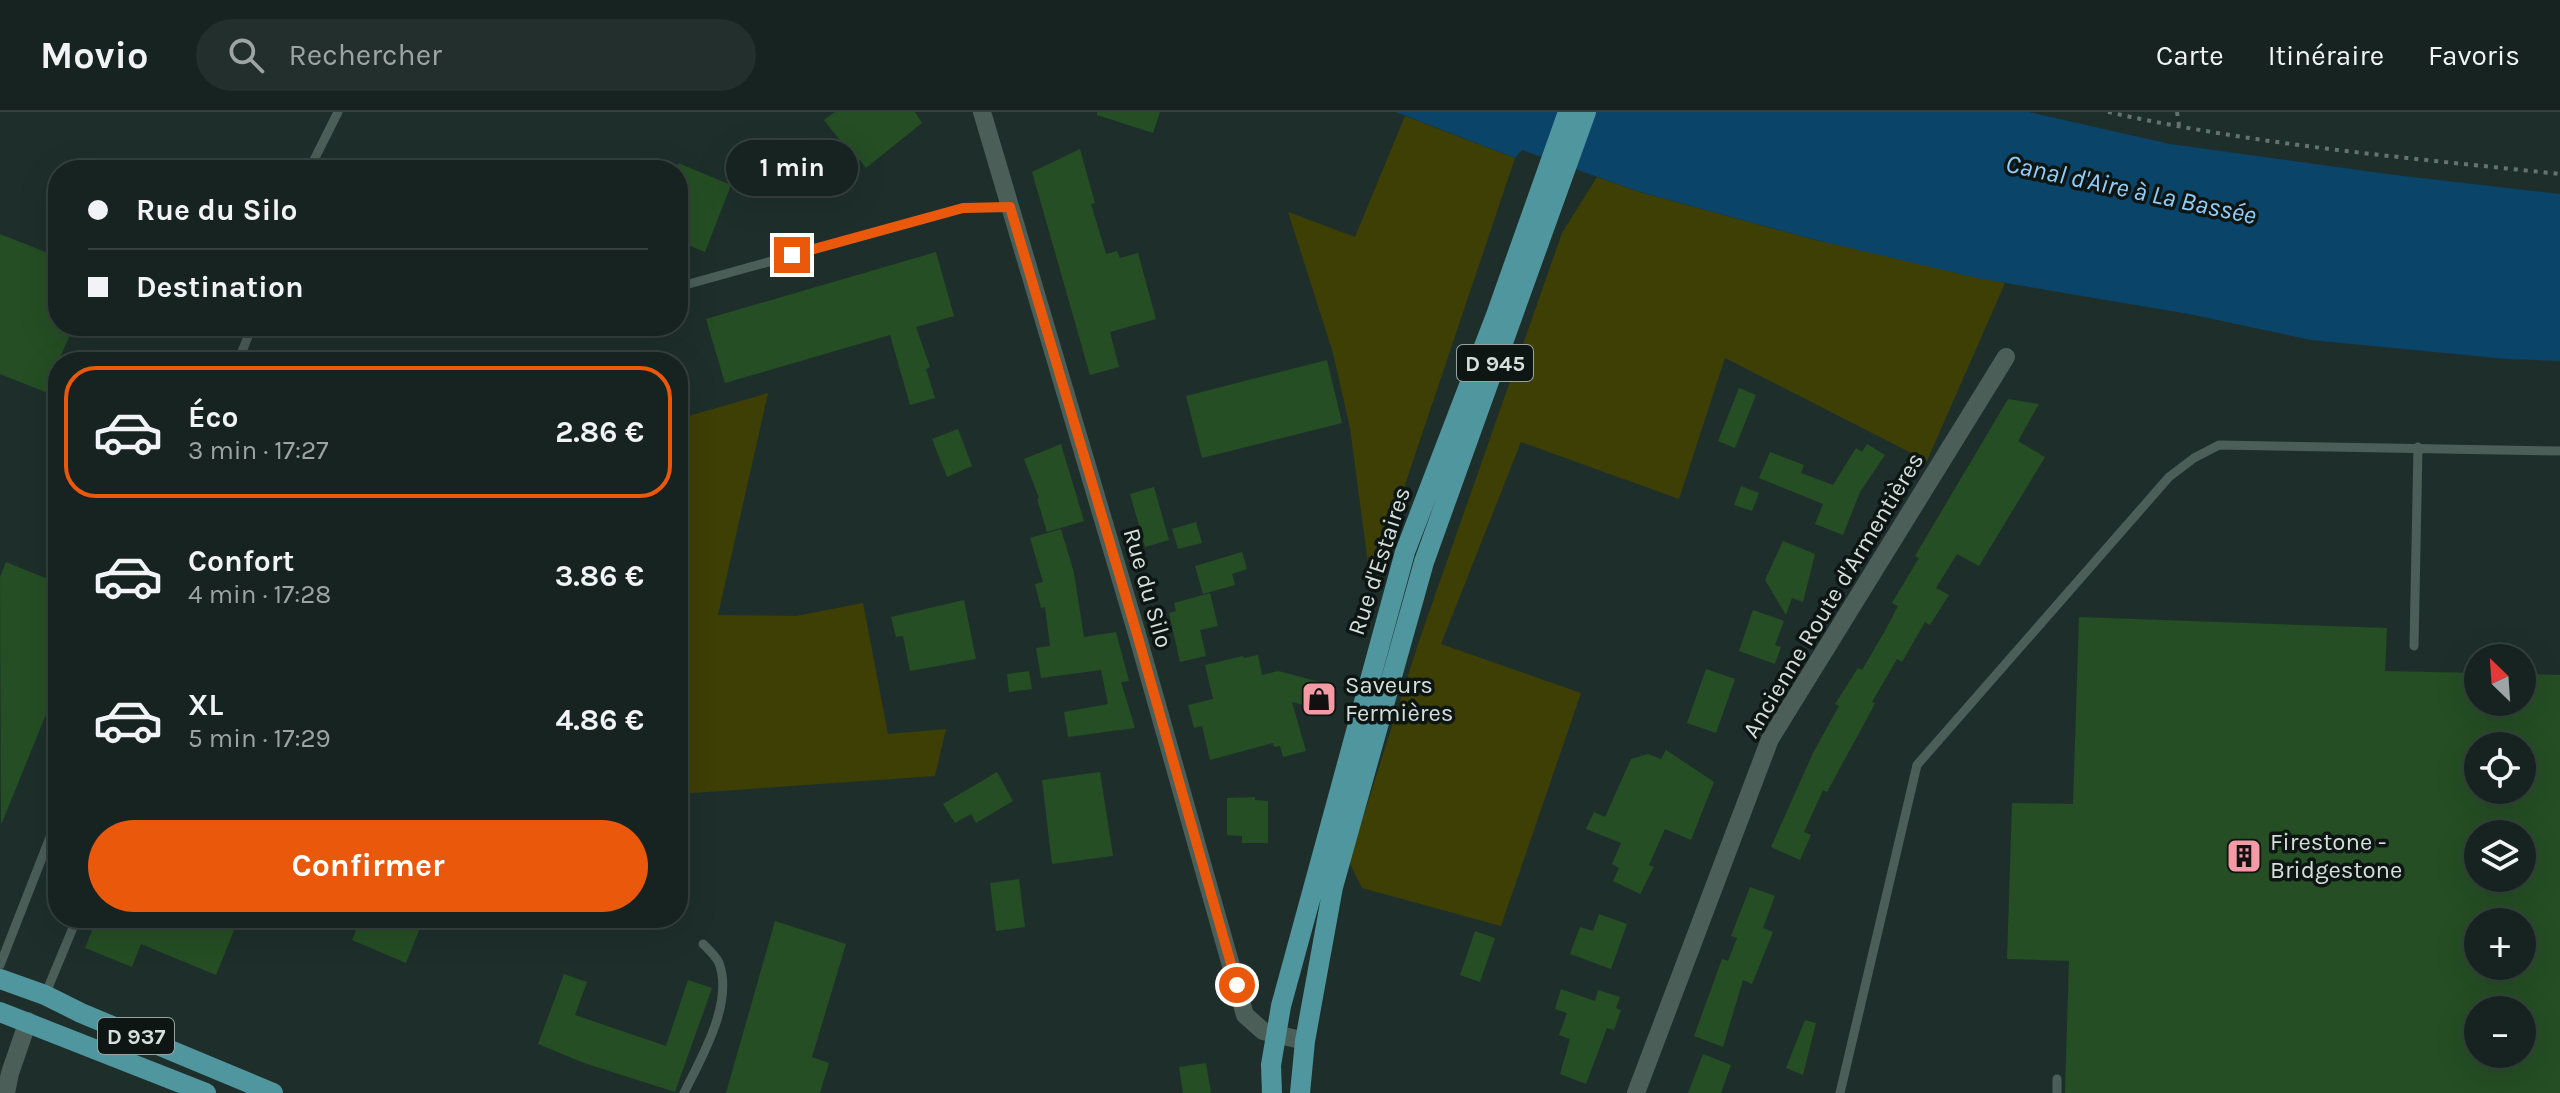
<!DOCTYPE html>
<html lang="fr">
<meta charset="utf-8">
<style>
:root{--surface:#162320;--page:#232f2d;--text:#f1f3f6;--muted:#9ea4a5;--line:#35403e;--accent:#ea580c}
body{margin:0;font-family:Karla,sans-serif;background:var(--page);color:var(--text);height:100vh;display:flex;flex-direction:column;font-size:30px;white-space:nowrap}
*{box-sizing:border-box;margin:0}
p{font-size:26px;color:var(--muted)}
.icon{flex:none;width:44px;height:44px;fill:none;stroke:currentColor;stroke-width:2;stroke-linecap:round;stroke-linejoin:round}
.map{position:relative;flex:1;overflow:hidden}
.panel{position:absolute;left:48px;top:240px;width:640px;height:576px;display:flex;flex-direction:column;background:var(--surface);border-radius:32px;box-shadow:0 8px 32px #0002,0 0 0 2px var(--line)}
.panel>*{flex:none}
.banner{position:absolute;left:48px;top:48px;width:640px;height:176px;border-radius:32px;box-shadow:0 8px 32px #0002,0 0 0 2px var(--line);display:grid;align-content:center;height:176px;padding:0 40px;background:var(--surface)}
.needle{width:52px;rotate:335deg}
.controls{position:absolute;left:2464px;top:532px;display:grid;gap:16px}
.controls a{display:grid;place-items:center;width:72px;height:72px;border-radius:50%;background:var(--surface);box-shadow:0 8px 32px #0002,0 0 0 2px var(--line);font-size:40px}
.end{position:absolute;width:36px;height:36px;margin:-18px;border:10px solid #ea580c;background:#fff;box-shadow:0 0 0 4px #fff}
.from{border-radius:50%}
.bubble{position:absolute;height:56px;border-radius:28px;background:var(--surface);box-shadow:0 8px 32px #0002,0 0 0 2px var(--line);font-size:26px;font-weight:700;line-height:56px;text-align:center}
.banner b{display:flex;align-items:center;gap:28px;height:76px;font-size:30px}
.banner b+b{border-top:2px solid var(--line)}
.banner i{width:20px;height:20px;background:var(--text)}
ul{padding:14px 0 0;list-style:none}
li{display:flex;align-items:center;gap:24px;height:132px;margin:0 16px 12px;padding:0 24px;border:4px solid transparent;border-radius:32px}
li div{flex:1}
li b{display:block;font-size:30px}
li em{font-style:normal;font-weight:700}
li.active{border-color:var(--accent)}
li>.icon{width:72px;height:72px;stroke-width:1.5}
.cta{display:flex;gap:16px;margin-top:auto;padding:16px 40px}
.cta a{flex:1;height:92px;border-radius:48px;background:var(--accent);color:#fff;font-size:32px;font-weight:700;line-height:92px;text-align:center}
header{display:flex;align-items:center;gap:48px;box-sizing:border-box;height:112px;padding:0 40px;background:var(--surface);border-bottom:2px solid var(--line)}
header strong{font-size:38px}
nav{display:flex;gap:44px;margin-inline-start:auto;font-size:28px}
.search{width:560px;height:72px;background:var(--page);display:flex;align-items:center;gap:20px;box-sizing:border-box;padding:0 28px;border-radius:44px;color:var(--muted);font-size:30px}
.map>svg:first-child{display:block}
</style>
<header>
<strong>Movio</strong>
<div class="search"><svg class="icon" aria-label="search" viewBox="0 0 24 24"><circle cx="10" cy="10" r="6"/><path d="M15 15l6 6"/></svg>Rechercher</div>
<nav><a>Carte</a><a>Itinéraire</a><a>Favoris</a></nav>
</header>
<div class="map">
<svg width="2560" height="981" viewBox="0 0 2560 981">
<rect width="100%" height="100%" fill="#1e2f2b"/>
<path fill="#3e3f05" d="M1405,4l110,42 -144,428 -21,-158 -17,-75 -45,-141 67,25z
M1597,65l43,15 176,48 189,43 -78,178 -202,-103 -46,141 -158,-57 -80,202 140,49 -80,233 -139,-38 -13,-26 69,-218 144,-411z
M768,281l-50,222 78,1 67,-13 25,131 58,-5 -11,47 -257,18v-375z"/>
<path fill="#0a4468" d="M1396,0h633l141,32 225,31 165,19v167l-53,-2 -196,-19 -122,-26 -207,-35 -166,-39 -176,-48 -118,-42 -7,8z"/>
<path fill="#254e24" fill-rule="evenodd" d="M835,0h80l7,11 -56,45 -6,-8 -3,2 -33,-42z
M1097,0h63l-7,21 -56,-18z
M1080,37l15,54 -4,1 15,50 11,-3 3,7 18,-5 18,66 -46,13 9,35 -29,8 -58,-203z
M678,51l53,22 -26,67 -27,-11z
M0,122l58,23v69h16l-16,36v35l-58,-23z
M936,140l18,64 -38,11 14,40 -4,2 9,29 -25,7 -20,-70 -165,48 -19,-64z
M1327,248l15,63 -140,35 -16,-62z
M1739,276l17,7 -21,53 -17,-7z
M2008,287l31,5 -21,37 27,16 -66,109 -22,-12 -21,34 13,7 -19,30 -5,-3 -23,40 -5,-3 -25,43 3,1 -4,8 -44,81 -4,-2 -19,42 7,3 -11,25 -29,-13 42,-94 26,-47 -4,-2 23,-36 4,2 24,-41 12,-23 -6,-3 27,-45 -4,-2z
M958,317l14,37 -25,11 -15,-38z
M1061,332l23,77 -37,11 -10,-33 2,-1 -15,-39z
M1867,332l18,11 -25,37 -17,43 -28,-11 8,-20 -64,-26 11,-26 34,13 -3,8 32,12 23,-37 6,4z
M1741,374l18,7 -7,18 -18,-6z
M1154,375l15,53 -24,7 -15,-53z
M1196,410l6,21 -24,6 -6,-20z
M1061,417l13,44 10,64 32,-5 13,49 -8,1 14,46 -67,9 -4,-25 44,-8 -7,-34 -60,8 -5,-30 14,-2 -5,-39 -4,1 -6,-24 8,-2 -13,-44z
M1783,429l32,13 -12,48 -11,-4 -6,17 -21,-35z
M1242,440l5,17 -15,5 3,11 -32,9 -8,-28z
M6,450l52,21v102l-57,140 -1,-248z
M1210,481l8,33 -18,4 6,26 -26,6 -11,-49 7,-2 -2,-8z
M964,488l12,59 -66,12 -7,-35 -7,1 -5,-20z
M1753,498l31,11 -9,24 6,2 -6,17 -36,-13z
M2079,505l308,11 -2,43 93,2v29h44v-28l38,1v418h-495l4,-132 -62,-2 5,-156 61,1zM2478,634h44v44h-44zM2478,722h44v44h-44zM2478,810h44v44h-44zM2478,898h44v44h-44z
M1258,543l4,20 16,-4 50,13 -7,26 -29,-8 14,49 -23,6 -3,-11 -6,1 -1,-4 -63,17 -8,-34 -8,2 -6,-23 25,-6 -8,-34 38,-9 1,2z
M1706,557l29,10 -19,54 -29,-10z
M1029,559l3,18 -23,3 -2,-18z
M1666,638l48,32 -23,58 -26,-11 -16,36 5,2 -14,27 -27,-13 6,-13 -7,-4 9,-21 -35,-14 8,-17 11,5 26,-58 17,-5 13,5z
M997,660l16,29 -37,22 -5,-9 -16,9 -12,-19z
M1100,660l13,84 -61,8 -10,-84z
M1255,685v3l13,1v42h-26v-7l-15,-1v-37z
M1019,767l6,48 -29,4 -6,-48z
M1750,775l25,9 -12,32 10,4 -21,52 -9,-4 -20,67 -29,-11 28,-77 6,2 9,-23 -6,-2z
M1599,802l28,10 -16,45 -41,-15 10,-27 13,4z
M97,806h142l-23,57 -75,-31 -9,23 -47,-19z
M361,806h63l-18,45 -54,-23z
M775,809l71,23 -34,113 17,6 -9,30h-94z
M1475,819l20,7 -15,44 -20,-7z
M564,862l23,8 -12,33 91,31 22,-66 24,8 -37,104 -91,-29 -46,-19z
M1561,877l34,12 3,-11 22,7 -4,11 5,2 -7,20 -7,-2 -21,56 -26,-10 10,-35 -11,-4 8,-22 -12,-4z
M1805,908l11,3 -13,52 -17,-7z
M1703,942l28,11 -10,28h-33z
M1206,951l5,30h-28l-4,-26z"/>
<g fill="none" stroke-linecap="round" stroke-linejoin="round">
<path stroke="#657370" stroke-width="4" stroke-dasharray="4 6" stroke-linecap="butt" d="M2108,0c148,33 301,46 452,62
M2177,0l2,13"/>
<path stroke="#4b5e58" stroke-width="9" d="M309,58l29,-58
M678,175l285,-79 47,-1
M238,250l14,-36
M2414,534l4,-199
M0,853l58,-148
M45,883l32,-77
M684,981c17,-35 50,-90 35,-130 -3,-7 -11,-14 -16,-19
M1840,981l77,-328 252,-288 25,-19 25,-13 341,6
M2057,981v-14"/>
<path stroke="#4b5e58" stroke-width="18" d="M982,0l155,522 108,381 18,16 42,10
M6,981l4,-20 18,-52
M1636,981l134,-354 236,-382"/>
<path stroke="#4f969e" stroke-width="20" d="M0,867l45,16 36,18 192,80
M0,900l206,81
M1272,981l-1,-28 10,-59 124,-454 91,-237 72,-203
M1300,981l5,-52 28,-154 91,-325 162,-450"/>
</g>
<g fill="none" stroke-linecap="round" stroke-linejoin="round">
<path stroke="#ea580c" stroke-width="10" d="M792,143l171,-47 47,-1 127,427 100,351"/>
</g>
<defs>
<symbol id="shop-square" viewBox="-11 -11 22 22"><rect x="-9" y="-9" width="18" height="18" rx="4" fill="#f49aa5" stroke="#0e1614"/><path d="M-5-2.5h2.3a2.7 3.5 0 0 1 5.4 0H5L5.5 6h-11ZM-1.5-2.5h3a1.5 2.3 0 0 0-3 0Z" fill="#111"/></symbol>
<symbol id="building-square" viewBox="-11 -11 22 22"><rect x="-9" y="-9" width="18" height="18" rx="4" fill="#f49aa5" stroke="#0e1614"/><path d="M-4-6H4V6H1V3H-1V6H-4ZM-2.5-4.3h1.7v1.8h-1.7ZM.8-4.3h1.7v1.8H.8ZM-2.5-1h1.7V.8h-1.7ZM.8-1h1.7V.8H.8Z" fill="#111"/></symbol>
</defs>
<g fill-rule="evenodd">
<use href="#shop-square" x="1299" y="567" width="40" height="40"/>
<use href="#building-square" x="2224" y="724" width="40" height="40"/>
</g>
<g text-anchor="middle" stroke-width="7" stroke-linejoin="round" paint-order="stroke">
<g fill="#0e1614" stroke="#99a3a0" stroke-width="2">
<rect x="1457" y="233" width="76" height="36" rx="6"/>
<rect x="98" y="906" width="76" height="36" rx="6"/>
</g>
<g font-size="22" font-weight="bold" fill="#d5dfdc">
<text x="1495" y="259">D 945</text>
<text x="136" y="932">D 937</text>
</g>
<g font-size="24" fill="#d5dfdc" stroke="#0e1614">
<text transform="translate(1379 449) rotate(-72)" y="8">Rue d'Estaires</text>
<text transform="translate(1148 476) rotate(74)" y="8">Rue du Silo</text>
<text transform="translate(1833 483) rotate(-59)" y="8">Ancienne Route d'Armentières</text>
</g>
<g font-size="24" fill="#d5dfdc" stroke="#0e1614" text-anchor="start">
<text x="1345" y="581">Saveurs<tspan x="1345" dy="28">Fermières</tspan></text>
<text x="2270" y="738">Firestone -<tspan x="2270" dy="28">Bridgestone</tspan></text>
</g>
<g font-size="26" font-style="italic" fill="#92cefc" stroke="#0e1614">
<text transform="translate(2131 77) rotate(12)" y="9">Canal d'Aire à La Bassée</text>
</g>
</g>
</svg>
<div class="controls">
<a><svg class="needle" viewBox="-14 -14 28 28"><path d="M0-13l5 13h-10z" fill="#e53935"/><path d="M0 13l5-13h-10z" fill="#9ea4a5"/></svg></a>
<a><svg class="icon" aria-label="locate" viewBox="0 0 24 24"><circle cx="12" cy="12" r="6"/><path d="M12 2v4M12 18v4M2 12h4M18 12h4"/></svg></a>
<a><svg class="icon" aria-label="layers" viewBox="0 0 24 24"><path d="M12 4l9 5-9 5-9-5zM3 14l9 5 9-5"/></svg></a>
<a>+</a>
<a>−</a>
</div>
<i class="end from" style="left:1237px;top:873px"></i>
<i class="end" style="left:792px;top:143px"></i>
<div class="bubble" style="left:726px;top:28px;width:132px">1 min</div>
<div class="banner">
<b><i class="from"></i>Rue du Silo</b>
<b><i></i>Destination</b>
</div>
<section class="panel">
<ul>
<li class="active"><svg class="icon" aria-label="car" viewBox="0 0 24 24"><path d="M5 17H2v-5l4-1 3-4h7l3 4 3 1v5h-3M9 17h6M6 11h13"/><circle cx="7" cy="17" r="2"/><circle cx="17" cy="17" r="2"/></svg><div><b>Éco</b><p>3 min · 17:27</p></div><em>2.86 €</em></li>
<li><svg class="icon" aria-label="car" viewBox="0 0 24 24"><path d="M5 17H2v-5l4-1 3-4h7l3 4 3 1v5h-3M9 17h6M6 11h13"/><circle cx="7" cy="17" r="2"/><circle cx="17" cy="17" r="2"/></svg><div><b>Confort</b><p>4 min · 17:28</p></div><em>3.86 €</em></li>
<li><svg class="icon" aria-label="car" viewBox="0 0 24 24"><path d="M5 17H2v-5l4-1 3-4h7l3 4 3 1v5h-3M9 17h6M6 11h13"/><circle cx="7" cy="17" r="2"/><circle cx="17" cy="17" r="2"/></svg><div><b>XL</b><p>5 min · 17:29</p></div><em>4.86 €</em></li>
</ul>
<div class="cta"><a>Confirmer</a></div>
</section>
</div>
